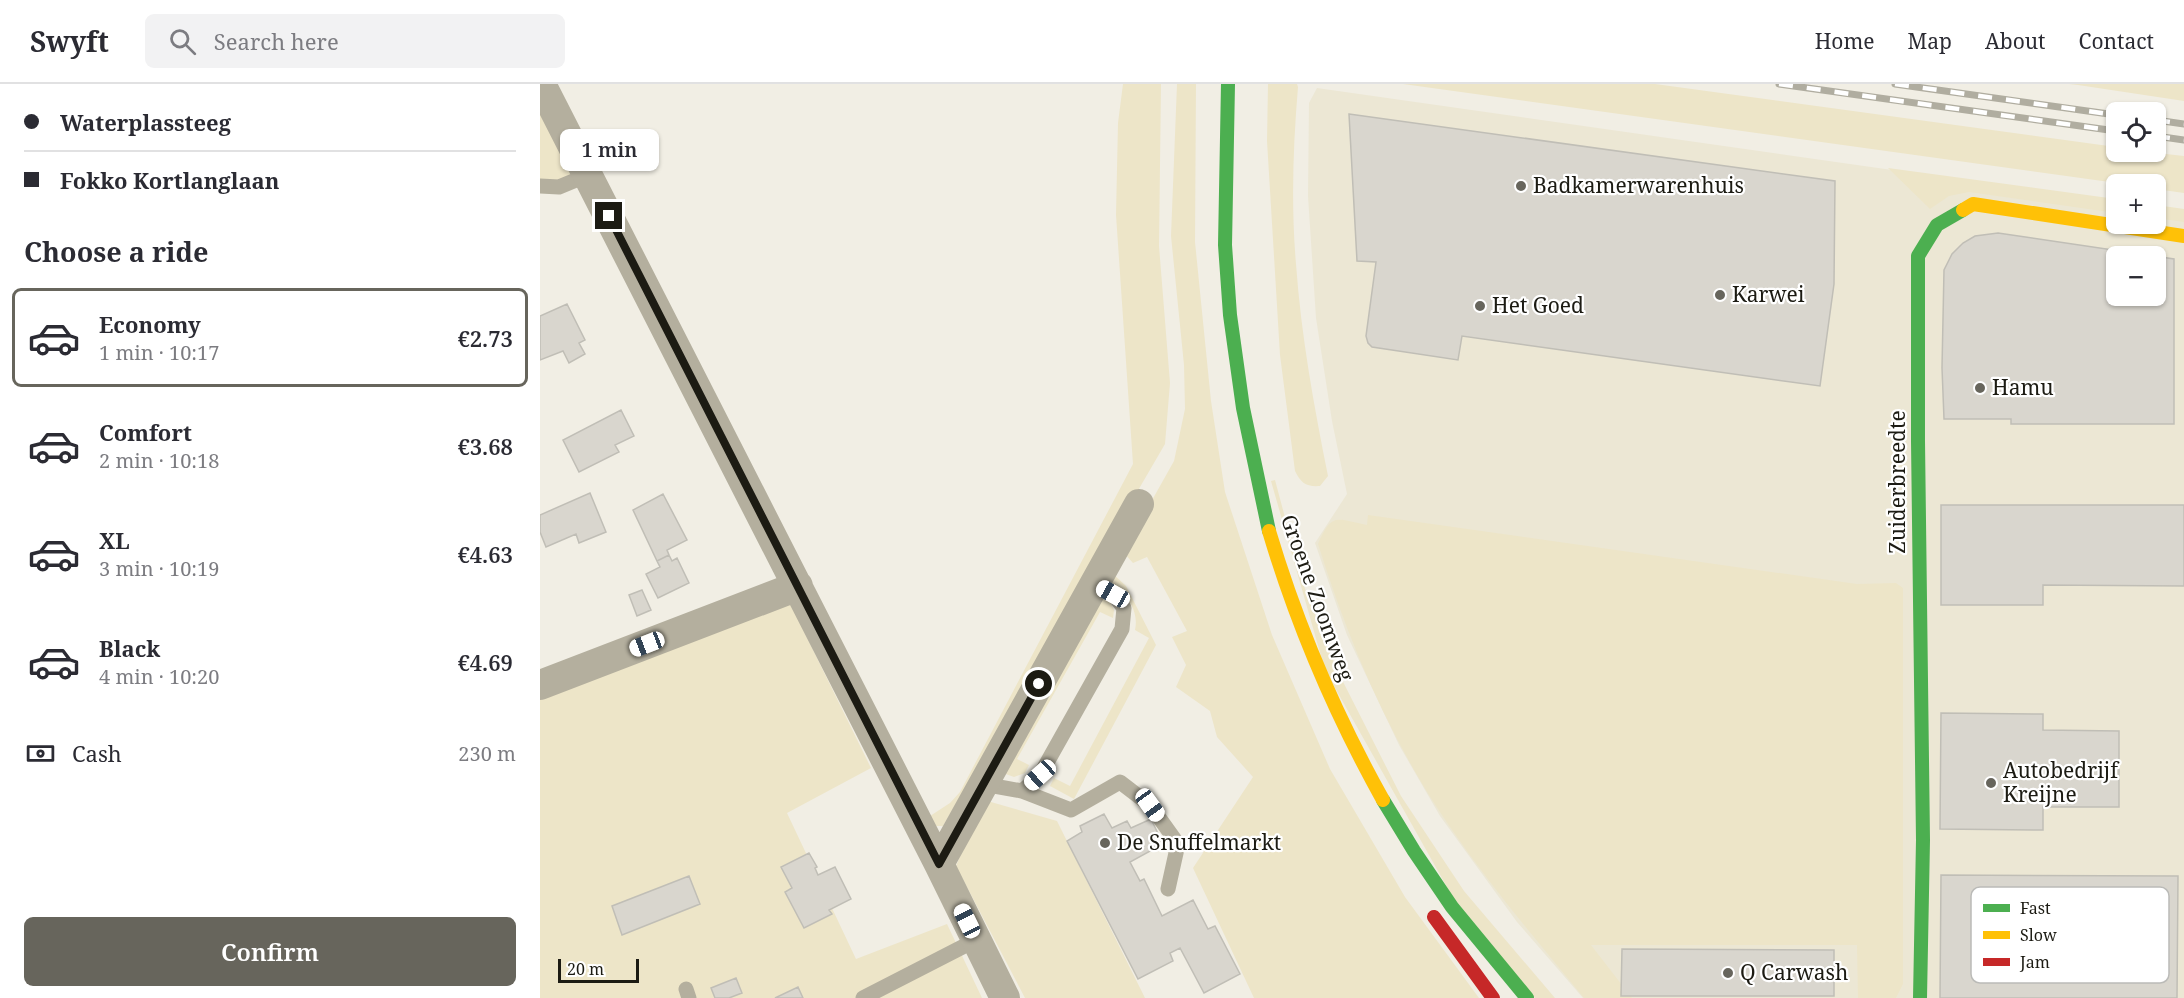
<!DOCTYPE html>
<meta charset="utf-8">
<style>
:root{--surface:#fff;--page:#f2f2f3;--text:#2b2b33;--muted:#7c7c81;--line:#e1e1e2;--accent:#67655c}
body{margin:0;font-family:"Noto Serif",serif;background:var(--page);color:var(--text);height:100vh;display:flex;flex-direction:column;font-size:22px;white-space:nowrap}
*{box-sizing:border-box;margin:0}
p{font-size:20px;color:var(--muted)}
.icon{flex:none;width:33px;height:33px;fill:none;stroke:currentColor;stroke-width:2;stroke-linecap:round;stroke-linejoin:round}
.map{position:relative;flex:1;overflow:hidden}
.side{display:flex;flex-direction:column;background:var(--surface);width:540px}
.side>*{flex:none}
.guide{display:grid;align-content:center;height:132px;padding:0 24px;background:var(--surface)}
.controls{position:absolute;left:1566px;top:18px;display:grid;gap:12px}
.controls a{display:grid;place-items:center;width:60px;height:60px;border-radius:9px;background:var(--surface);box-shadow:0 2px 4px #0004;font-size:30px}
.scale{position:absolute;left:18px;bottom:15px;width:81px;box-sizing:border-box;padding-left:6px;border:3px solid #1c1b13;border-top:0;font-size:16px;line-height:21px;white-space:nowrap;color:#1c1b13;-webkit-text-stroke:4px #fff;paint-order:stroke}
.end{position:absolute;width:27px;height:27px;margin:-14px;border:8px solid #1c1b13;background:#fff;box-shadow:0 0 0 3px #fff}
.from{border-radius:50%}
.bubble{position:absolute;height:42px;border-radius:9px;background:var(--surface);box-shadow:0 2px 4px #0004;font-size:20px;font-weight:600;line-height:42px;text-align:center}
.car{position:absolute;width:18px;height:36px;margin:-18px -9px;border-radius:8px;box-shadow:0 0 4px 2px #0007;background:linear-gradient(#fff 24%,#345 0 40%,#fff 0 76%,#345 0 86%,#fff 0)}
.guide b{display:flex;align-items:center;gap:21px;height:57px;font-size:22px}
.guide b+b{border-top:2px solid var(--line)}
.guide i{width:15px;height:15px;background:var(--text)}
ul{padding:0;list-style:none}
li{display:flex;align-items:center;gap:18px;height:99px;margin:0 12px 9px;padding:0 12px;border:3px solid transparent;border-radius:9px}
li div{flex:1}
li b{display:block;font-size:22px}
li em{font-style:normal;font-weight:600}
li.on{border-color:var(--accent)}
li>.icon{width:54px;height:54px;stroke-width:1.5}
h2{padding:0 24px;font-size:27px;line-height:72px}
.pay{display:flex;align-items:center;gap:15px;height:66px;padding:0 24px;font-size:22px}
.pay p{margin-inline-start:auto}
.cta{display:flex;gap:12px;margin-top:auto;padding:12px 24px}
.cta a{flex:1;height:69px;border-radius:9px;background:var(--accent);color:#fff;font-size:24px;font-weight:600;line-height:69px;text-align:center}
header{display:flex;align-items:center;gap:36px;box-sizing:border-box;height:84px;padding:0 30px;background:var(--surface);border-bottom:2px solid var(--line)}
header strong{font-size:28px}
nav{display:flex;gap:33px;margin-inline-start:auto;font-size:21px}
.search{width:420px;height:54px;background:var(--page);display:flex;align-items:center;gap:15px;box-sizing:border-box;padding:0 21px;border-radius:9px;color:var(--muted);font-size:22px}
main{display:flex;flex:1;min-height:0}
.map>svg:first-child{display:block}
</style>
<header>
<strong>Swyft</strong>
<div class="search"><svg class="icon" aria-label="search" viewBox="0 0 24 24"><circle cx="10" cy="10" r="6"/><path d="M15 15l6 6"/></svg>Search here</div>
<nav><a>Home</a><a>Map</a><a>About</a><a>Contact</a></nav>
</header>
<main>
<section class="side">
<div class="guide">
<b><i class="from"></i>Waterplassteeg</b>
<b><i></i>Fokko Kortlanglaan</b>
</div>
<h2>Choose a ride</h2>
<ul>
<li class="on"><svg class="icon" aria-label="car" viewBox="0 0 24 24"><path d="M5 17H2v-5l4-1 3-4h7l3 4 3 1v5h-3M9 17h6M6 11h13"/><circle cx="7" cy="17" r="2"/><circle cx="17" cy="17" r="2"/></svg><div><b>Economy</b><p>1 min · 10:17</p></div><em>€2.73</em></li>
<li><svg class="icon" aria-label="car" viewBox="0 0 24 24"><path d="M5 17H2v-5l4-1 3-4h7l3 4 3 1v5h-3M9 17h6M6 11h13"/><circle cx="7" cy="17" r="2"/><circle cx="17" cy="17" r="2"/></svg><div><b>Comfort</b><p>2 min · 10:18</p></div><em>€3.68</em></li>
<li><svg class="icon" aria-label="car" viewBox="0 0 24 24"><path d="M5 17H2v-5l4-1 3-4h7l3 4 3 1v5h-3M9 17h6M6 11h13"/><circle cx="7" cy="17" r="2"/><circle cx="17" cy="17" r="2"/></svg><div><b>XL</b><p>3 min · 10:19</p></div><em>€4.63</em></li>
<li><svg class="icon" aria-label="car" viewBox="0 0 24 24"><path d="M5 17H2v-5l4-1 3-4h7l3 4 3 1v5h-3M9 17h6M6 11h13"/><circle cx="7" cy="17" r="2"/><circle cx="17" cy="17" r="2"/></svg><div><b>Black</b><p>4 min · 10:20</p></div><em>€4.69</em></li>
</ul>
<div class="pay"><svg class="icon" aria-label="cash" viewBox="0 0 24 24"><path d="M3 7h18v10H3z"/><circle cx="12" cy="12" r="2"/></svg>Cash<p>230 m</p></div>
<div class="cta"><a>Confirm</a></div>
</section>
<div class="map">
<svg width="1644" height="914" viewBox="0 0 1644 914">
<rect width="100%" height="100%" fill="#f1eee4"/>
<path fill="#ece7d4" fill-rule="evenodd" d="M777,4l799,114v22l68,-12v786h-601l-66,-76 -77,-106 -41,-71 -52,-110 -32,-92 32,-49 -15,-73 -16,-103 -8,-122 1,-93zM1576,172h40v40h-40z"/>
<path fill="#ede5c8" d="M583,0h38l-2,162 11,137 -5,61 -222,382h-8l-8,-8 23,-15 10,-11 173,-328 -17,-249 2,-92z
M637,0h19l-1,158 16,159 14,91 47,143 58,134 75,128 74,101h-225l-61,-130 60,-91 -36,-40 -7,-26 -34,-24 10,-22 -14,-28 15,-6 -40,-74 -14,6 -10,-11 51,-91 11,-52 -1,-44 -13,-129z
M728,0h29l1,3c-5,59 -7,119 -2,177 5,71 18,142 32,212l-8,10c-14,1 -19,-3 -25,-15l-15,-116 -13,-214z
M863,0h252l461,63v5h32l36,4v37l-28,-4v-5h-32z
M1529,0h115v17l-106,-16z
M0,24l39,74 -39,4z
M1348,84l228,31v14l-147,-21 -20,4 -19,13z
M1616,121l28,4v13l-28,-4z
M735,396l27,101 33,85 66,130 63,95 91,107h-20l-83,-102 -127,-226 -54,-189z
M828,431l489,69 39,-1 7,5v396l-7,14h-38l-1,-53h-266l41,53h-48c-46,-56 -93,-111 -134,-171 -60,-87 -101,-184 -132,-283 14,-32 18,-25 49,-19z
M570,487l16,15 30,59 -82,154 -24,-13 4,-8 16,8 79,-148 -14,-8c5,-24 -13,-38 -30,-52z
M247,513l84,171 -84,45 69,146 91,-35 35,74h-442v-303z
M558,513l11,2 5,11 -1,8 -13,-6 -83,147 12,6 -4,8 -11,4 -11,-4z
M444,716l73,21 88,177h-120l-69,-132z"/>
<path fill="#d9d6ce" stroke="#c0beb6" stroke-width="1.5" fill-rule="evenodd" d="M809,30l486,67 -1,103 -14,102 -358,-50 -4,24 -86,-13 -4,-4 -2,-7 10,-74 -19,-1z
M1458,149l176,26v165h-163v-5h-67l-2,-51 2,-98 8,-16 11,-11 12,-7zM1576,172h40v40h-40z
M27,220l18,36 -6,3 6,11 -16,9 -6,-12 -23,9v-44z
M81,326l13,26 -19,9 4,7 -40,20 -16,-32z
M50,409l16,39 -27,11 -3,-9 -30,13 -6,-15v-17z
M123,410l24,46 -20,10 2,5 -12,6 -24,-51z
M1401,421h243v81l-141,-1v20h-102z
M129,471l3,6 5,-3 12,25 -31,15 -12,-24 14,-7 -3,-6z
M102,506l9,20 -14,6 -8,-21z
M1401,629l102,1v16l76,1v76h-76v23l-103,-1z
M564,730l8,14 15,-7 4,7 20,-9 12,25 -33,18 10,19 4,-2 18,37 31,-16 15,29 7,-3 25,48 -36,19 -24,-45 -10,5 3,8 -35,18 -71,-138 15,-9 -2,-6z
M269,769l8,14 -2,1 3,7 17,-8 16,32 -22,11 3,4 -28,14 -19,-36 7,-4 -11,-21z
M1401,791l237,1 -1,122h-237z
M149,792l11,28 -78,31 -10,-29z
M1082,865l212,1v46h-213z
M196,894l6,15 -13,5h-14l-4,-10z
M258,903l5,11h-28z"/>
<g fill="none" stroke-linecap="round" stroke-linejoin="round">
<path stroke="#b4af9e" stroke-width="15" d="M0,102l19,1 29,-12
M443,700l39,7 18,-16 82,-146 2,-21 -11,-14 -19,-10
M482,707l49,19 49,-28 30,23 28,39 -10,45
M146,905l3,9
M323,914l113,-58"/>
<path stroke="#b4af9e" stroke-width="30" d="M1,0l398,780 66,134
M0,601l258,-99
M399,780l200,-360"/>
<path stroke="#4caf50" stroke-width="14" d="M688,0l-3,161 5,70 13,93 26,123
M843,716l31,51 38,56 75,91
M1380,914l3,-158 -5,-399v-185l19,-31 26,-15"/>
<path stroke="#ffc107" stroke-width="14" d="M1423,126l10,-6 211,32
M729,447c28,94 66,183 114,269"/>
<path stroke="#c62828" stroke-width="14" d="M894,833l59,81"/>
<defs>
<path id="rail" d="M1239,0l337,47
M1355,0l221,31
M1616,36l28,4
M1616,52l28,4"/>
</defs>
<use href="#rail" stroke="#b0ada0" stroke-width="7"/>
<use href="#rail" stroke="#fff" stroke-width="4.5" stroke-dasharray="14" stroke-linecap="butt"/>
</g>
<g fill="none" stroke-linecap="round" stroke-linejoin="round">
<path stroke="#1c1b13" stroke-width="8" d="M69,132l330,648 100,-180"/>
</g>
<g fill="#67655c" stroke="#fff" stroke-width="2">
<circle cx="981" cy="102" r="6"/>
<circle cx="1180" cy="211" r="6"/>
<circle cx="940" cy="222" r="6"/>
<circle cx="1440" cy="304" r="6"/>
<circle cx="1451" cy="699" r="6"/>
<circle cx="565" cy="759" r="6"/>
<circle cx="1188" cy="889" r="6"/>
</g>
<g text-anchor="middle" stroke-width="4.5" stroke-linejoin="round" paint-order="stroke">
<g font-size="21" fill="#1c1b13" stroke="#fff" text-anchor="start">
<text x="993" y="109">Badkamerwarenhuis</text>
<text x="1192" y="218">Karwei</text>
<text x="952" y="229">Het Goed</text>
<text x="1452" y="311">Hamu</text>
<text x="1463" y="694">Autobedrijf<tspan x="1463" dy="24">Kreijne</tspan></text>
<text x="577" y="766">De Snuffelmarkt</text>
<text x="1200" y="896">Q Carwash</text>
</g>
<g font-size="21" fill="#1c1b13" stroke="#fff">
<text transform="translate(1358 398) rotate(-90)" y="7">Zuiderbreedte</text>
<text transform="translate(777 514) rotate(70)" y="7">Groene Zoomweg</text>
</g>
</g>
<rect x="1431" y="803" width="198" height="96" rx="9" fill="#fff" stroke="#bbbbb8" stroke-width="1.5"/>
<rect x="1443" y="820" width="27" height="8" fill="#4caf50"/>
<rect x="1443" y="847" width="27" height="8" fill="#ffc107"/>
<rect x="1443" y="874" width="27" height="8" fill="#c62828"/>
<g font-size="16" fill="#1c1b13">
<text x="1480" y="830">Fast</text>
<text x="1480" y="857">Slow</text>
<text x="1480" y="884">Jam</text>
</g>
</svg>
<div class="controls">
<a><svg class="icon" aria-label="locate" viewBox="0 0 24 24"><circle cx="12" cy="12" r="6"/><path d="M12 2v4M12 18v4M2 12h4M18 12h4"/></svg></a>
<a>+</a>
<a>−</a>
</div>
<div class="scale">20 m</div>
<i class="end from" style="left:499px;top:600px"></i>
<i class="end" style="left:69px;top:132px"></i>
<div class="bubble" style="left:20px;top:45px;width:99px">1 min</div>
<i class="car" style="left:573px;top:510px;rotate:299deg"></i>
<i class="car" style="left:107px;top:560px;rotate:249deg"></i>
<i class="car" style="left:500px;top:691px;rotate:228deg"></i>
<i class="car" style="left:610px;top:721px;rotate:144deg"></i>
<i class="car" style="left:427px;top:837px;rotate:334deg"></i>
</div>
</main>
